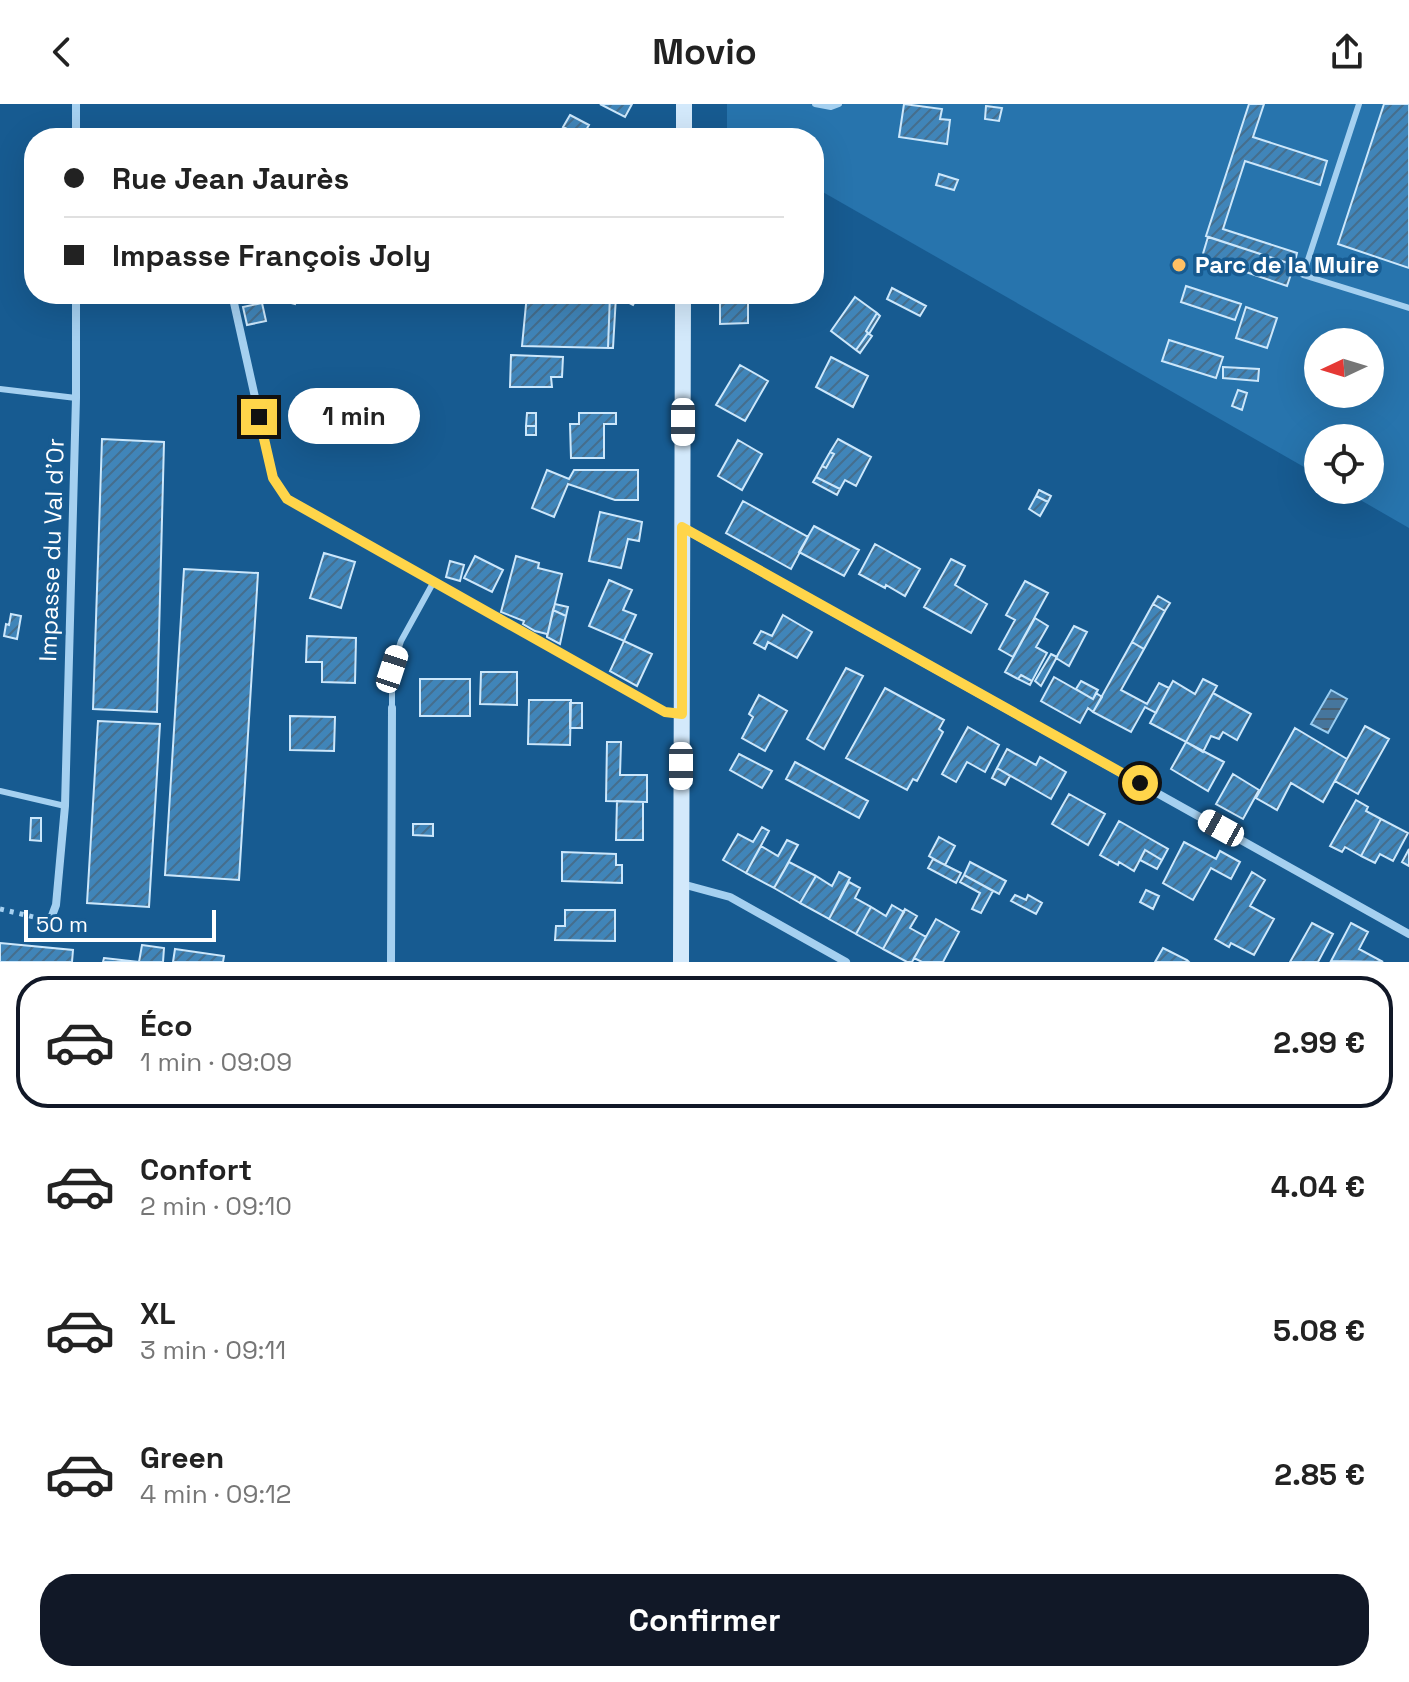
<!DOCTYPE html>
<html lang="fr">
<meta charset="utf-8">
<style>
:root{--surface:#fff;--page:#f2f2f2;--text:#222;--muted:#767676;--line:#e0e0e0;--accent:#111827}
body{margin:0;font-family:"Space Grotesk",sans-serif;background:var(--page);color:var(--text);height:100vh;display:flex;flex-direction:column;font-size:30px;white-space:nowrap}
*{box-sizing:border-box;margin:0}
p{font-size:26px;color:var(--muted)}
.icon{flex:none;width:44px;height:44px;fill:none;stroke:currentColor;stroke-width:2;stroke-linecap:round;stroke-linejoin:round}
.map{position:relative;height:858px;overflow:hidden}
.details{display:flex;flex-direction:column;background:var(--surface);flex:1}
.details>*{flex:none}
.top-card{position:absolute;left:24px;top:24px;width:800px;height:176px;border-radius:32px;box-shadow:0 8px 32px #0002;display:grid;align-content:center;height:176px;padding:0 40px;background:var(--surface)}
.needle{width:52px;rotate:266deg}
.buttons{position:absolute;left:1304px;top:224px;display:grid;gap:16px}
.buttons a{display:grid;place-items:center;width:80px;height:80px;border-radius:50%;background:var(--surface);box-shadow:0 8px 32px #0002;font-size:40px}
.scale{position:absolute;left:24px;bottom:20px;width:192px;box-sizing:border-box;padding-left:8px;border:4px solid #fff;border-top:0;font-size:22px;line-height:28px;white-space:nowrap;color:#fff;-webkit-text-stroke:6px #175b91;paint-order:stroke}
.end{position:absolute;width:36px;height:36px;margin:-18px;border:10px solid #ffd54a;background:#111;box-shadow:0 0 0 4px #111}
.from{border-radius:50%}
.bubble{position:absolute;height:56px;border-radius:28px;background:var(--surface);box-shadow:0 8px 32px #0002;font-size:26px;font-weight:600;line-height:56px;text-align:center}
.car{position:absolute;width:24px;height:48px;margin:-24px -12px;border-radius:10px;box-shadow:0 0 6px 2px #0007;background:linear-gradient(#fff 24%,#345 0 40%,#fff 0 76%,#345 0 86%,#fff 0)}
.top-card b{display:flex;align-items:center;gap:28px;height:76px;font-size:30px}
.top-card b+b{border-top:2px solid var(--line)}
.top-card i{width:20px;height:20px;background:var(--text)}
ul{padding:14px 0 0;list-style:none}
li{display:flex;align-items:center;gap:24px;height:132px;margin:0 16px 12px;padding:0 24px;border:4px solid transparent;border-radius:32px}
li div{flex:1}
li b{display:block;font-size:30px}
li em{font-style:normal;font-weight:600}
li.active{border-color:var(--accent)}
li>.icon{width:72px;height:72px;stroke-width:1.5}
.primary-button{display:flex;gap:16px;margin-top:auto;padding:16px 40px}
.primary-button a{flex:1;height:92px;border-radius:32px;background:var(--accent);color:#fff;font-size:32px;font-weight:600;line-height:92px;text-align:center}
header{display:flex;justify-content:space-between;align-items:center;height:104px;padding:0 40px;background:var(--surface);font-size:36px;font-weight:600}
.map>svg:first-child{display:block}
</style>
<header><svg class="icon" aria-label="back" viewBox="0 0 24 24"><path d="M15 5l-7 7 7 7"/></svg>Movio<svg class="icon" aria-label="share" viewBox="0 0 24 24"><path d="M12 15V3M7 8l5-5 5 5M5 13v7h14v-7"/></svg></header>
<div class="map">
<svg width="1409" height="858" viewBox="0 0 1409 858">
<defs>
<pattern id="water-rules" width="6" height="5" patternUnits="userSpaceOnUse" patternTransform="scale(2)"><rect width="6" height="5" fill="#46769d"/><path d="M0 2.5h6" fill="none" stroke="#495f70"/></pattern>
<pattern id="building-hatch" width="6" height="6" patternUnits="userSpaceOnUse" patternTransform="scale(2)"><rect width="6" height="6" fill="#4085b9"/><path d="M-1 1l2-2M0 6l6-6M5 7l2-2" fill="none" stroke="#456e8d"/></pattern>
</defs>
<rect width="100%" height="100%" fill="#175b91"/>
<path fill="#2774ad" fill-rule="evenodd" d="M727,0h682v424l-66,-38h27v-52h-52v37l-504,-288v-49h-87zM1318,238h52v52h-52z"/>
<path fill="url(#water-rules)" stroke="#98cdf2" stroke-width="2" d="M1331,586l16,9 -19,34 -17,-9z"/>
<path fill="url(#building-hatch)" stroke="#cce7fb" stroke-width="2" d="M600,0h32l-7,13z
M904,0l38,5 -2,10 10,1 -3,24 -48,-7z
M1249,0h15l-11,33 74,24 -7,24 -75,-24 -22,68 74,24 -3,12 -88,-29z
M1384,0h25v164l-71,-24z
M986,2l16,2 -3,13 -14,-2z
M570,11l19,10 -7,12 -19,-10z
M939,70l19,6 -4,10 -18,-5z
M1208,133l86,28 -7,21 -85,-29z
M1186,182l55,18 -6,16 -54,-18z
M892,184l34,18 -6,10 -33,-17z
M257,190h40l-2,10z
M527,190h83l-2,54 -86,-2z
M610,190l6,2 -3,52h-5z
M612,190h27l-6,11z
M720,190h28v29l-28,1z
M855,193l22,16 -11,18 2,2 -12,17 -25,-19z
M262,199l4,18 -19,4 -4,-18z
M1246,203l31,11 -10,30 -31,-10z
M877,209l3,3 -11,18 -3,-3z
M868,229l4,3 -12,17 -4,-3z
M1169,236l54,17 -7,21 -54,-17z
M511,251l52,2 -1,20h-11l1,10h-42z
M831,253l37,19 -15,31 -37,-20z
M740,261l28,16 -23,40 -29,-16z
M1223,263l36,2 -1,12 -35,-3z
M1238,286l9,3 -5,17 -10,-4z
M527,309h9v13h-10z
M579,309h37v11h-12v34h-33l-1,-34h9z
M526,322h10v9h-10z
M102,335l62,3 -7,270 -64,-3z
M838,335l33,18 -15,29 -11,-6 -5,9 -24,-12 6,-11 4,2 8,-14 -4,-2z
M738,336l24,14 -20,36 -24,-14z
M830,348l4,2 -8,14 -4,-2z
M547,366l22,9 5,-9h64v30h-23l-47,-16 -14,33 -22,-9z
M816,373l24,12 -3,6 -24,-13z
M1039,386l12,6 -3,6 -12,-6z
M1036,392l12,6 -8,14 -11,-7z
M743,397l65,36 -17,32 -65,-36z
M600,408l42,10 -3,19 -11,-2 -7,29 -32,-7z
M814,422l45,24 -15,26 -45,-24z
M875,440l45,25 -15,27 -19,-11 -1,3 -26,-14z
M324,449l31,9 -14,46 -31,-10z
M475,452l28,14 -11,22 -28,-14z
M516,452l23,7 -1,5 24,6 -15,63v-3l-12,-3 -12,-7 1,-3 -23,-9z
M951,455l14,7 -10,19 32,19 -16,29 -47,-26z
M450,457l14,4 -4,16 -14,-4z
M184,465l74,4 -19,307 -74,-5z
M609,476l23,10 -9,20 13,5 -12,26 -35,-15z
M1025,477l23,12 -35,64 -14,-8 16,-29 -9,-5z
M1158,492l12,7 -5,8 -12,-7z
M555,500l13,3 -2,9 -13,-6z
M1153,500l12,7 -21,38 -12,-7z
M553,506l13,6 -6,28 -13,-7z
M11,510l10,2 -4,23 -13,-3 2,-12 3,1z
M783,511l29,17 -15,26 -29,-16 -3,7 -11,-6 7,-12 11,5z
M1035,514l13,8 -12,21 11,6 -15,28 -11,-6 -3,4 -13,-7z
M1074,522l13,6 -18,34 -13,-8z
M307,532l49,2 -1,45 -33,-1v-20h-16z
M624,537l28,13 -15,32 -27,-15z
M1132,538l12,7 -23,41 26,14 12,-21 10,5 -13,25 -11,-6 -14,25 -38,-20z
M1051,550l6,3 -16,29 -6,-5z
M846,564l17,8 -39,73 -17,-10z
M481,568h36v33l-37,-1z
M1021,571l11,6 -2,4 -12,-6z
M1054,573l39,22 3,-6 6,4 -9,15 -5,-4 -8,15 -39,-22z
M420,575h50v37h-50z
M1203,575l14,7 -31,56 -36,-19 23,-42 22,13z
M1081,577l17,9 -5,9 -17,-10z
M885,584l59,32 -5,9 4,3 -26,49 -4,-2 -6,11 -61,-32z
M1213,589l38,21 -14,26 -14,-8 -4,7 -8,-3 -8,16 -17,-10z
M759,591l28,16 -22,40 -23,-13 11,-21 -4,-3z
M529,596h42l-1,45 -42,-1z
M570,599h12v25h-12z
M290,612l45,1 -1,34 -44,-1z
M98,617l62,3 -11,183 -62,-4z
M1365,622l24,13 -31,55 -23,-13z
M968,623l31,18 -14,27 -18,-10 -11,20 -14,-8z
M1295,624l52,31 -24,43 -32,-19 -14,27 -21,-12z
M607,638h14l-1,33h27v27l-41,-1z
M1186,638l38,20 -16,29 -37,-22z
M1007,645l29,16 4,-8 26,15 -15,27 -54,-31z
M739,650l33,17 -10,17 -32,-18z
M795,658l73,39 -9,17 -73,-39z
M997,664l13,8 -5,9 -13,-7z
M1233,670l26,16 -16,29 -27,-15z
M1069,690l36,20 -17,31 -36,-21z
M1356,696l12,7 -2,4 15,8 -20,37 -16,-9 -3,5 -12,-6z
M617,697l26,1v38h-27z
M31,714h10v23l-11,-1z
M1381,715l27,14 -15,28 -13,-7 -5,9 -14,-7z
M1119,717l49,28 -6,11 -17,-10 -11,21 -15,-9 -1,3 -18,-10z
M413,720h20v12l-20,-1z
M762,723l7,4 -23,42 -23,-13 15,-26 15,8z
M939,733l16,9 -10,19 -16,-9z
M787,736l11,5 -24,43 -28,-15 15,-27 17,10z
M1184,738l32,17 4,-8 20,11 -9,17 -20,-11 -18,32 -30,-17z
M1409,745v17l-7,-4z
M1145,746l17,10 -5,9 -17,-9z
M562,748l54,2v11h6v18l-60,-2z
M933,755l28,14 -5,10 -28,-15z
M789,758l27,14 -16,27 -26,-15z
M970,758l36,19 -7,13 -35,-19z
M839,768l11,6 -21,41 -29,-16 16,-27 16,10z
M1252,768l13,8 -15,26 24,13 -20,36 -23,-12 -2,4 -14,-8z
M964,771l29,16 -12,22 -9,-4 8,-16 -20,-11z
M849,778l11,6 -5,10 16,9 -15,27 -27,-15z
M1146,786l13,6 -6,13 -13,-7z
M1015,791l11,5 2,-5 14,8 -6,11 -25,-13z
M892,801l12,7 -21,37 -27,-15 15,-27 15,9z
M905,805l12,7 -7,12 16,9 -14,25h-5l-24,-13z
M565,806h50v31l-60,-1 1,-14h9z
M936,815l23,13 -16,30h-21l-8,-4z
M1312,819l21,11 -15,28h-28z
M1351,819l17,9 -9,17 24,13 -52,-1z
M0,839l73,7 -1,12h-72z
M142,841l22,3 -1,14h-24z
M1163,844l24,12 2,2h-34z
M175,845l49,7 -1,6h-50z
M104,854l35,4h-36z"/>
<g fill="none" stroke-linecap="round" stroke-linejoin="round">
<path stroke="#a5d0f0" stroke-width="5" stroke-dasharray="4 6" stroke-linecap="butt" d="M0,805l38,9"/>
<path stroke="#a5d0f0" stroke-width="6" d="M815,0l16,3 8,-3
M1359,0l-56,171 106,33
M0,285l76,9
M392,604v-39l9,-28 32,-58
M0,687l65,15"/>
<path stroke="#a5d0f0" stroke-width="8" d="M76,34v-34
M232,190l41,184 14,21 378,213 17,2
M683,424l726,406
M682,780l48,13 116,65
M50,817l6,-16 9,-99 11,-408v-104
M391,858l1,-254"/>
<path stroke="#d3e9fb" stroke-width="16" d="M684,34v-34
M681,858l2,-668"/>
</g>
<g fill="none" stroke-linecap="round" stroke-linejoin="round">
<path stroke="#ffd54a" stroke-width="10" d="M259,313l14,61 14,21 378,213 17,2v-187l458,256"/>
</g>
<circle fill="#ffc064" stroke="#175b91" stroke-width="3" cx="1179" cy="161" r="8"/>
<g text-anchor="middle" stroke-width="7" stroke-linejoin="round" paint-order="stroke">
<g font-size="24" font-weight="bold" fill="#fff" stroke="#175b91" text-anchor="start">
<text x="1195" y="169">Parc de la Muire</text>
</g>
<g font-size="24" fill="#fff" stroke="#175b91">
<text transform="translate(52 446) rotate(-88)" y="8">Impasse du Val d'Or</text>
</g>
</g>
</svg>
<div class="buttons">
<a><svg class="needle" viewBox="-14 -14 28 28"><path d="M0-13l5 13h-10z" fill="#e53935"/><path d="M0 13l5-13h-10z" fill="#767676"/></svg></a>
<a><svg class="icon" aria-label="locate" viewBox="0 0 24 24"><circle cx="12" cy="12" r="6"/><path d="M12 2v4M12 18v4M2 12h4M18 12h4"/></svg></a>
</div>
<div class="scale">50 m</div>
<i class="end from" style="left:1140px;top:679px"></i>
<i class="end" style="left:259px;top:313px"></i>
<div class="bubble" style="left:288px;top:284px;width:132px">1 min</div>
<i class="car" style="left:683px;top:318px;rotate:180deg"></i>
<i class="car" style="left:392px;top:565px;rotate:18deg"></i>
<i class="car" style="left:681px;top:662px;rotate:180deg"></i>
<i class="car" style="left:1221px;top:724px;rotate:299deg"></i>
<div class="top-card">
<b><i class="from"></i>Rue Jean Jaurès</b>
<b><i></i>Impasse François Joly</b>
</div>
</div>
<section class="details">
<ul>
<li class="active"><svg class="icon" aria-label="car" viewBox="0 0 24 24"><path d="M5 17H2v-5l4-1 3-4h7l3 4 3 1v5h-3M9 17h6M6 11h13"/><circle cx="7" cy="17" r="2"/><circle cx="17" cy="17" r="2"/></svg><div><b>Éco</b><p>1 min · 09:09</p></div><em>2.99 €</em></li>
<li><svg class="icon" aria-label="car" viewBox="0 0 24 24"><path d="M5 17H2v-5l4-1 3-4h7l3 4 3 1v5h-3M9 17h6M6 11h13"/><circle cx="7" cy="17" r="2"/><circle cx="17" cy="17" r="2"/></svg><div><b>Confort</b><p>2 min · 09:10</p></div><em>4.04 €</em></li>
<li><svg class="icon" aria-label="car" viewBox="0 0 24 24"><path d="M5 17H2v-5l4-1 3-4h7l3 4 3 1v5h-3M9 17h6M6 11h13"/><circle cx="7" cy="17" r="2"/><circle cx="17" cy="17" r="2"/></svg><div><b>XL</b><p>3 min · 09:11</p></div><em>5.08 €</em></li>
<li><svg class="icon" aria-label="car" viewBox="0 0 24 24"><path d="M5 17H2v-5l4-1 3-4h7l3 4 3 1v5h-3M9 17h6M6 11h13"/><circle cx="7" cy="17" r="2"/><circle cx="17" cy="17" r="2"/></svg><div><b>Green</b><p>4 min · 09:12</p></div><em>2.85 €</em></li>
</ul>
<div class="primary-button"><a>Confirmer</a></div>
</section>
